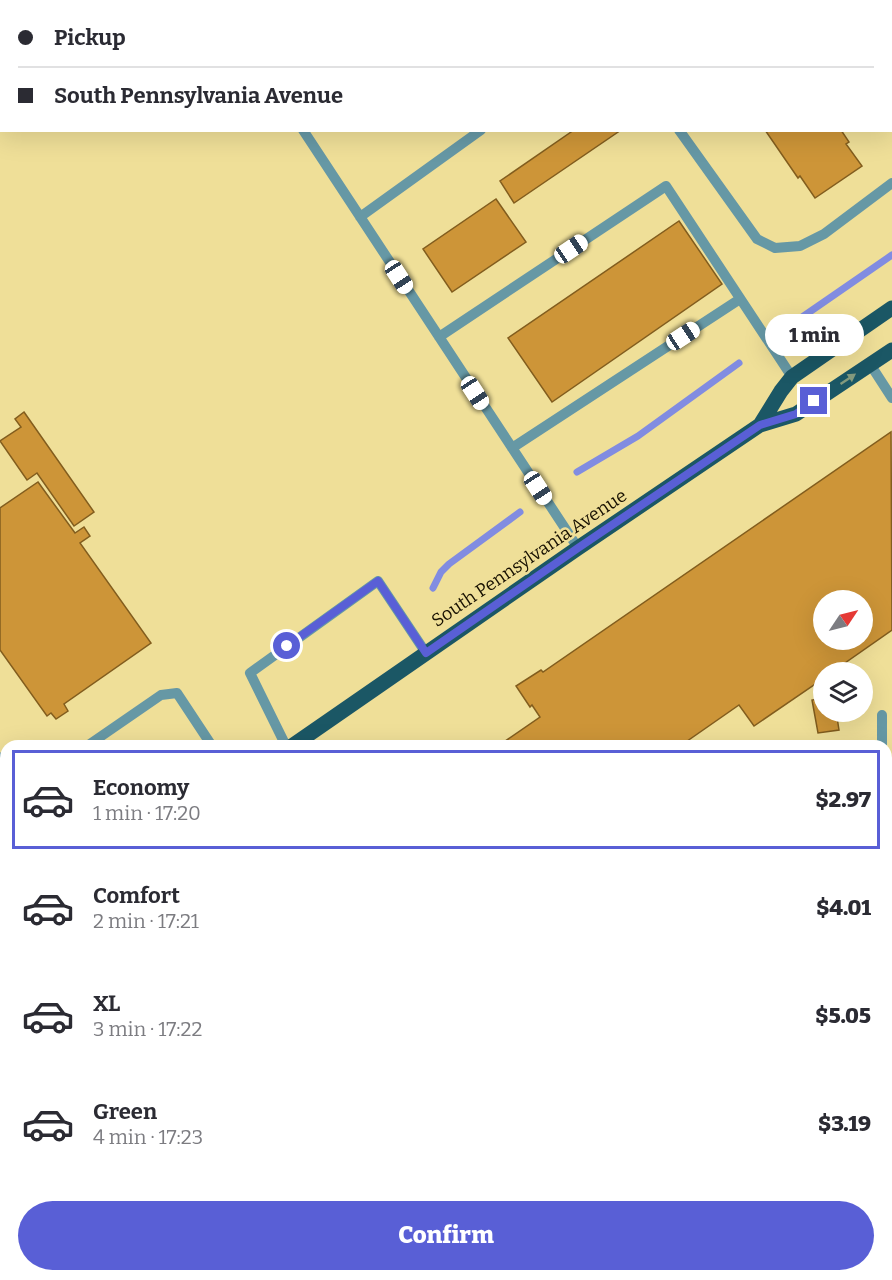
<!DOCTYPE html>
<meta charset="utf-8">
<style>
:root{--surface:#fff;--page:#f7f7f7;--text:#2b2b33;--muted:#7c7c81;--line:#e1e1e2;--accent:#595fd6}
body{margin:0;font-family:Bitter,serif;background:var(--page);color:var(--text);height:100vh;display:flex;flex-direction:column;font-size:22px;white-space:nowrap}
*{box-sizing:border-box;margin:0}
p{font-size:20px;color:var(--muted)}
.icon{flex:none;width:33px;height:33px;fill:none;stroke:currentColor;stroke-width:2;stroke-linecap:round;stroke-linejoin:round}
.map{position:relative;flex:1;overflow:hidden}
.drawer{position:absolute;left:0px;top:740px;width:892px;height:542px;display:flex;flex-direction:column;background:var(--surface);border-radius:18px 18px 0 0;box-shadow:0 6px 24px #0002}
.drawer>*{flex:none}
.banner{position:absolute;left:0px;top:0px;width:892px;height:132px;box-shadow:0 6px 24px #0002;display:grid;align-content:center;height:132px;padding:0 18px;background:var(--surface)}
.needle{width:39px;rotate:55deg}
.controls{position:absolute;left:813px;top:590px;display:grid;gap:12px}
.controls a{display:grid;place-items:center;width:60px;height:60px;border-radius:50%;background:var(--surface);box-shadow:0 6px 24px #0002;font-size:30px}
.end{position:absolute;width:27px;height:27px;margin:-14px;border:8px solid #595fd6;background:#fff;box-shadow:0 0 0 3px #fff}
.from{border-radius:50%}
.bubble{position:absolute;height:42px;border-radius:21px;background:var(--surface);box-shadow:0 6px 24px #0002;font-size:20px;font-weight:800;line-height:42px;text-align:center}
.car{position:absolute;width:18px;height:36px;margin:-18px -9px;border-radius:8px;box-shadow:0 0 4px 2px #0007;background:linear-gradient(#fff 24%,#345 0 40%,#fff 0 76%,#345 0 86%,#fff 0)}
.banner b{display:flex;align-items:center;gap:21px;height:57px;font-size:22px}
.banner b+b{border-top:2px solid var(--line)}
.banner i{width:15px;height:15px;background:var(--text)}
ul{padding:10px 0 0;list-style:none}
li{display:flex;align-items:center;gap:18px;height:99px;margin:0 12px 9px;padding:0 6px;border:3px solid transparent;border-radius:0px}
li div{flex:1}
li b{display:block;font-size:22px}
li em{font-style:normal;font-weight:800}
li.current{border-color:var(--accent)}
li>.icon{width:54px;height:54px;stroke-width:1.5}
.button{display:flex;gap:12px;margin-top:auto;padding:12px 18px}
.button a{flex:1;height:69px;border-radius:36px;background:var(--accent);color:#fff;font-size:24px;font-weight:800;line-height:69px;text-align:center}
.map>svg:first-child{display:block}
</style>
<div class="map">
<svg width="892" height="1280" viewBox="0 0 892 1280">
<rect width="100%" height="100%" fill="#efdf98"/>
<g fill="none" stroke-linecap="round" stroke-linejoin="round">
<path stroke="#818ce1" stroke-width="7" d="M795,322l97,-67
M577,472l61,-36 101,-73
M433,588l8,-16 8,-8 71,-52"/>
</g>
<path fill="#cd9538" stroke="#825d1e" stroke-width="1.5" fill-rule="evenodd" d="M574,130h47l-107,73 -14,-22z
M765,130h76l8,12 -3,2 16,22 -47,32 -15,-22 -2,2z
M496,199l30,43 -74,50 -29,-43z
M679,221l43,63 -170,118 -44,-64z
M24,412l70,100 -20,14 -37,-53 -10,7 -27,-39 21,-14 -6,-8z
M891,432l1,198 -60,42h-8v6l-70,48 -15,-21 -59,41h-178l-1,-2 39,-27 -8,-12 -2,2 -14,-21 25,-16 2,2zM824,600h38v39h-38z
M38,482l37,51 9,-6 6,9 -10,7 71,100 -87,61 4,7 -12,8 -5,-6 -4,3 -47,-66v-142z
M824,698v13h12l3,19 -21,3 -6,-33z
M0,1077l6,9v20l-6,4z
M892,1140v52l-6,-8v-40z
M0,1218l6,8v4l-6,4z
M16,1275h46l-7,5h-36z
M431,1275h30l3,5h-29z
M514,1275h42l-8,5h-30z
M716,1275h39l3,5h-38z"/>
<g fill="none" stroke-linecap="round" stroke-linejoin="round">
<path stroke="#6698a5" stroke-width="10" d="M403,0l1,2
M831,0l1,2
M333,2l1,-2
M723,2l2,-2
M891,85l1,2
M303,130l275,418
M679,130l78,109 18,9 25,-2 24,-12 68,-51
M360,217l121,-87
M439,337l227,-151 126,191
M870,364l22,34
M512,448l228,-149
M882,715v31
M87,746l74,-51 16,-2 35,53
M286,746l-36,-73 128,-92 48,72
M886,790h6"/>
<path stroke="#6698a5" stroke-width="15" d="M0,760l6,8
M886,904h6
M0,1022l6,-5
M886,1047l6,8
M632,1275l4,5
M158,1280l31,-4 16,4"/>
<path stroke="#1b5765" stroke-width="15" d="M760,425l21,-34 11,-14 100,-69
M292,746l286,-198 182,-123 36,-11 96,-64
M0,946l6,-4"/>
</g>
<defs><path id="oneway-solid" d="M-6-.8H1V-3.2L6.5 0L1 3.2V.8H-6Z" transform="scale(1.5)"/></defs>
<use fill="#859b7e" href="#oneway-solid" transform="translate(848 379) rotate(-34)"/>
<g fill="none" stroke-linecap="round" stroke-linejoin="round">
<path stroke="#595fd6" stroke-width="8" d="M287,646l91,-65 48,72 152,-105 182,-123 36,-11 18,-13"/>
</g>
<g text-anchor="middle" stroke-width="5" stroke-linejoin="round" paint-order="stroke">
<g font-size="18" fill="#171000" stroke="#efdf98">
<text transform="translate(529 558) rotate(-34)" y="6">South Pennsylvania Avenue</text>
</g>
</g>
</svg>
<div class="controls">
<a><svg class="needle" viewBox="-14 -14 28 28"><path d="M0-13l5 13h-10z" fill="#e53935"/><path d="M0 13l5-13h-10z" fill="#7c7c81"/></svg></a>
<a><svg class="icon" aria-label="layers" viewBox="0 0 24 24"><path d="M12 4l9 5-9 5-9-5zM3 14l9 5 9-5"/></svg></a>
</div>
<i class="end from" style="left:287px;top:646px"></i>
<i class="end" style="left:814px;top:401px"></i>
<div class="bubble" style="left:765px;top:314px;width:99px">1 min</div>
<i class="car" style="left:571px;top:249px;rotate:56deg"></i>
<i class="car" style="left:399px;top:277px;rotate:147deg"></i>
<i class="car" style="left:683px;top:336px;rotate:57deg"></i>
<i class="car" style="left:475px;top:393px;rotate:147deg"></i>
<i class="car" style="left:538px;top:488px;rotate:147deg"></i>
<div class="banner">
<b><i class="from"></i>Pickup</b>
<b><i></i>South Pennsylvania Avenue</b>
</div>
<section class="drawer">
<ul>
<li class="current"><svg class="icon" aria-label="car" viewBox="0 0 24 24"><path d="M5 17H2v-5l4-1 3-4h7l3 4 3 1v5h-3M9 17h6M6 11h13"/><circle cx="7" cy="17" r="2"/><circle cx="17" cy="17" r="2"/></svg><div><b>Economy</b><p>1 min · 17:20</p></div><em>$2.97</em></li>
<li><svg class="icon" aria-label="car" viewBox="0 0 24 24"><path d="M5 17H2v-5l4-1 3-4h7l3 4 3 1v5h-3M9 17h6M6 11h13"/><circle cx="7" cy="17" r="2"/><circle cx="17" cy="17" r="2"/></svg><div><b>Comfort</b><p>2 min · 17:21</p></div><em>$4.01</em></li>
<li><svg class="icon" aria-label="car" viewBox="0 0 24 24"><path d="M5 17H2v-5l4-1 3-4h7l3 4 3 1v5h-3M9 17h6M6 11h13"/><circle cx="7" cy="17" r="2"/><circle cx="17" cy="17" r="2"/></svg><div><b>XL</b><p>3 min · 17:22</p></div><em>$5.05</em></li>
<li><svg class="icon" aria-label="car" viewBox="0 0 24 24"><path d="M5 17H2v-5l4-1 3-4h7l3 4 3 1v5h-3M9 17h6M6 11h13"/><circle cx="7" cy="17" r="2"/><circle cx="17" cy="17" r="2"/></svg><div><b>Green</b><p>4 min · 17:23</p></div><em>$3.19</em></li>
</ul>
<div class="button"><a>Confirm</a></div>
</section>
</div>
